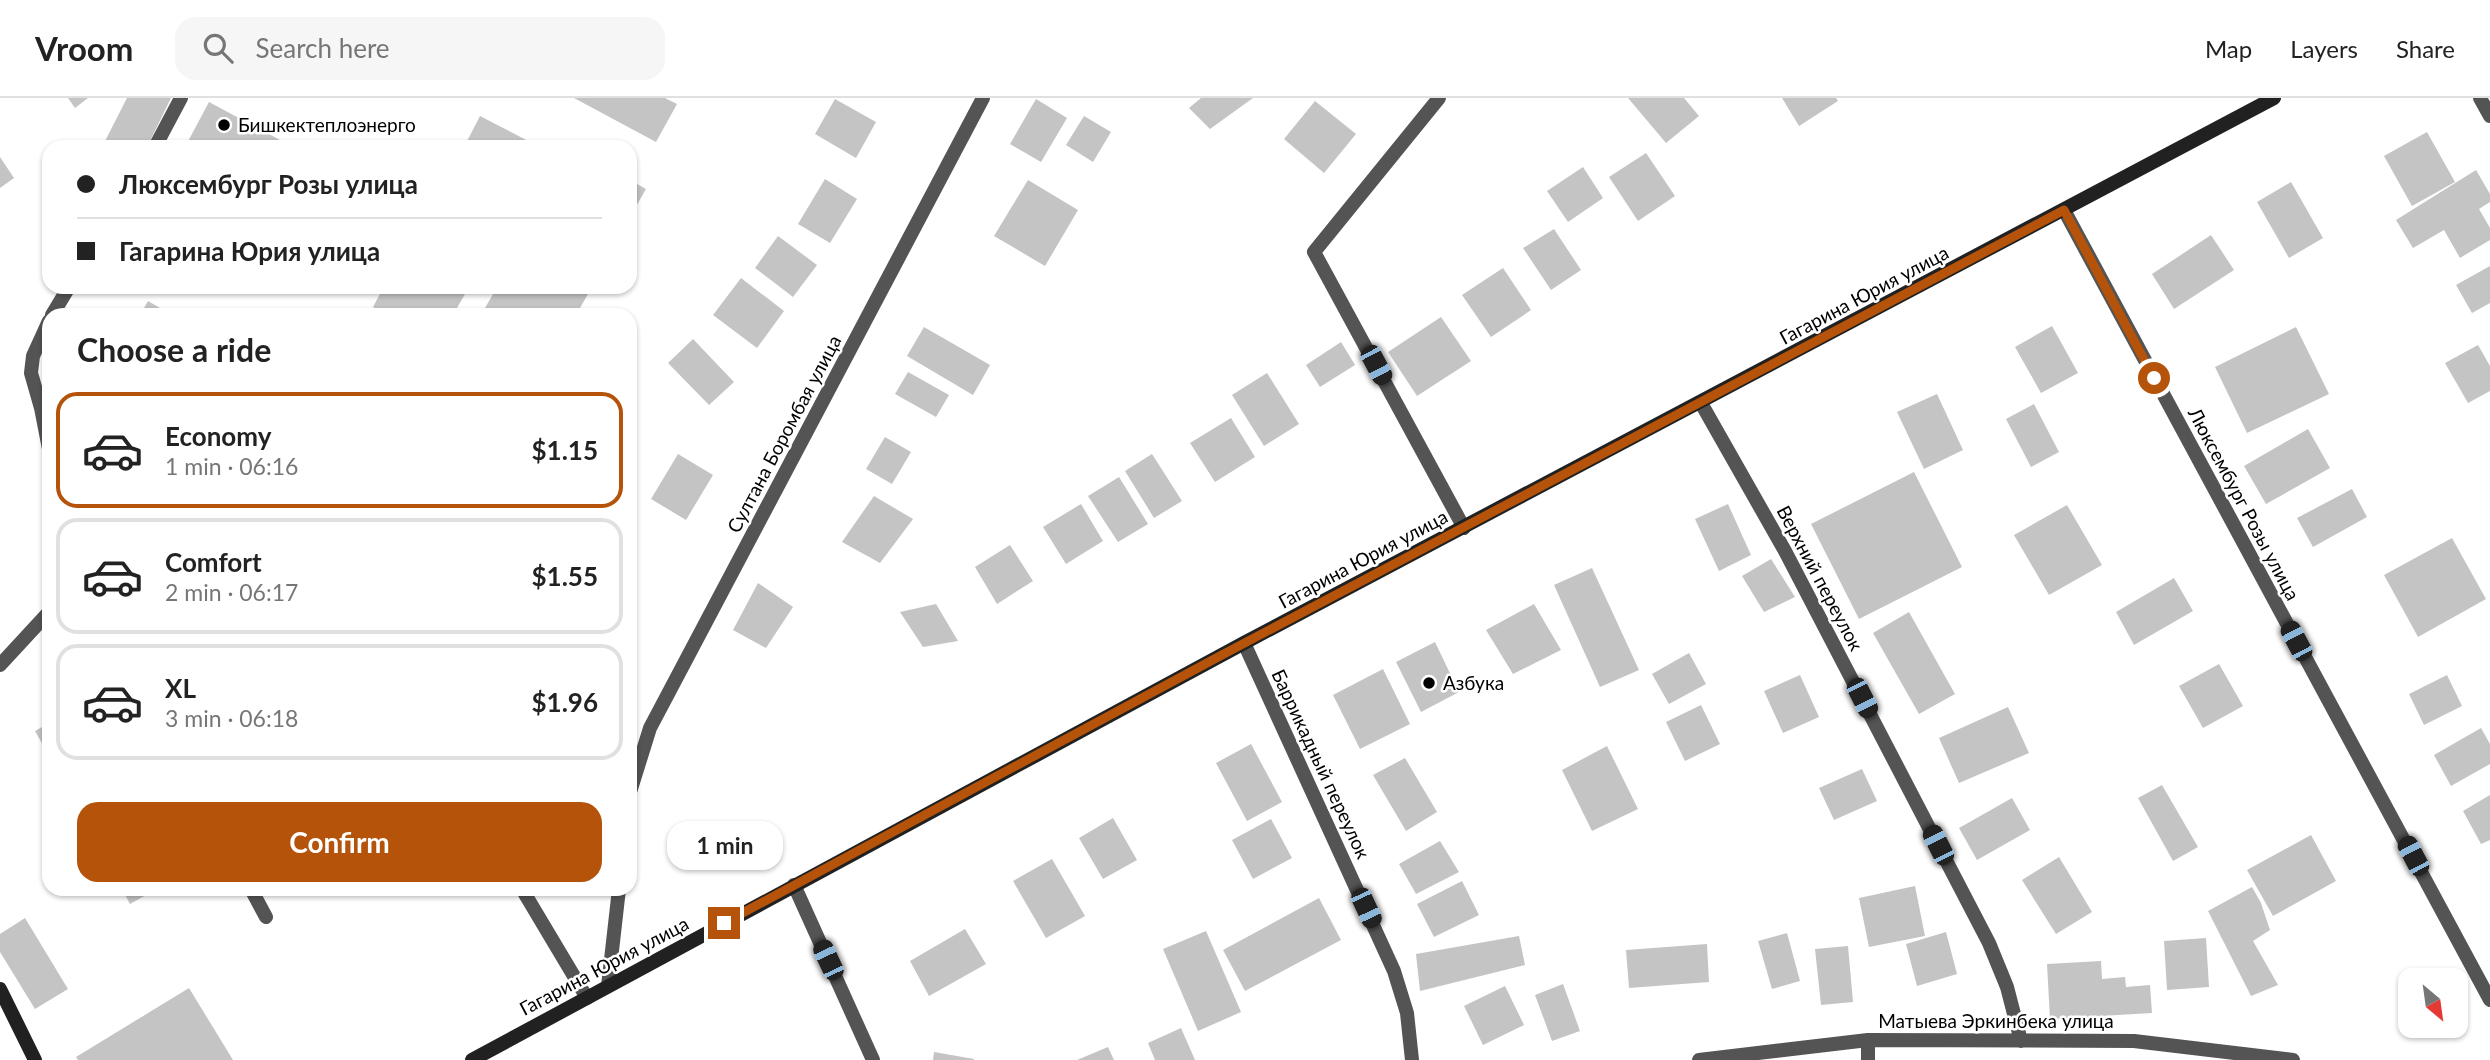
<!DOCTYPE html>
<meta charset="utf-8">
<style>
:root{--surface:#fff;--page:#f6f6f6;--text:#222;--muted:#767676;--line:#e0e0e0;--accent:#b45309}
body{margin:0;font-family:Lato,sans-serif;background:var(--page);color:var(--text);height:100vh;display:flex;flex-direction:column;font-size:26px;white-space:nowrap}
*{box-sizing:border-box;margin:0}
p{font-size:23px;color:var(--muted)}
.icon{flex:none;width:38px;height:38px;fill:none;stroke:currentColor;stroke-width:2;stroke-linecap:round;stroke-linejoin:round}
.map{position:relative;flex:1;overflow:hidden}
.panel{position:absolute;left:42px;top:210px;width:595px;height:588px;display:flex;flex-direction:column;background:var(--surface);border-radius:21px;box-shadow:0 2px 5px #0004}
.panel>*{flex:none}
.top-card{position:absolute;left:42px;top:42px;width:595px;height:154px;border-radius:21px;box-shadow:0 2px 5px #0004;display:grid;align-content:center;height:154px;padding:0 35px;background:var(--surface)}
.needle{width:46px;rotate:151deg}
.controls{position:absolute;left:2398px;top:870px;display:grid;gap:14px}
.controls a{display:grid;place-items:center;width:70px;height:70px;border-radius:14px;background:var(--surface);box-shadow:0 2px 5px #0004;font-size:35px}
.end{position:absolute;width:32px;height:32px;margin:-16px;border:9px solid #b45309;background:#fff;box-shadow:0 0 0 4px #fff}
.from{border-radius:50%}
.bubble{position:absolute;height:49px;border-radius:21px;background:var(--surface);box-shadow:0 2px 5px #0004;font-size:23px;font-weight:700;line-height:49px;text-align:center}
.car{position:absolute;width:21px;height:42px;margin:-21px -10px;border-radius:9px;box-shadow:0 0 5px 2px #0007;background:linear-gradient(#222 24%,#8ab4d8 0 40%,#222 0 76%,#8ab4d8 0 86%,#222 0)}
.top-card b{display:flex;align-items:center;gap:24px;height:66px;font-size:26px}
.top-card b+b{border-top:2px solid var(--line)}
.top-card i{width:18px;height:18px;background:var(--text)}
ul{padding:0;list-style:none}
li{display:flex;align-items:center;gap:21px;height:116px;margin:0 14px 10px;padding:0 21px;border:4px solid var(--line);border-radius:21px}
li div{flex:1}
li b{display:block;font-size:26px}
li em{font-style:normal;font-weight:700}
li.selected{border-color:var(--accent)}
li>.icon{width:63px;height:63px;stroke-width:1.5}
h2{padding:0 35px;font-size:32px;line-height:84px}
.primary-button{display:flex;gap:14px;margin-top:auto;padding:14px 35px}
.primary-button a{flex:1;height:80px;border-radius:21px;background:var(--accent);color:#fff;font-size:28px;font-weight:700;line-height:80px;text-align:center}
header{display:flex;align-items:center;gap:42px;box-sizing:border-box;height:98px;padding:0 35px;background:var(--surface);border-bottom:2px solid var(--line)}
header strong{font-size:33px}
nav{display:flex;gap:38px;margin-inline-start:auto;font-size:24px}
.search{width:490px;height:63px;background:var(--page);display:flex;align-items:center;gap:18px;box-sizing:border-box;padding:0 24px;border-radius:21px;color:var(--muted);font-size:26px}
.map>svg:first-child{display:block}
</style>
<header>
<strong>Vroom</strong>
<div class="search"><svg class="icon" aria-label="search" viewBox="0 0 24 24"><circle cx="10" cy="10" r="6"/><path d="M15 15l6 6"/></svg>Search here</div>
<nav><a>Map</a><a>Layers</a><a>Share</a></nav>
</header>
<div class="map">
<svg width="2490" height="962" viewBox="0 0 2490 962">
<rect width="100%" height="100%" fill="#fff"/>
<path fill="#c4c4c4" d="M68,0h20l-13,10z
M127,0h44l-24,49h-45z
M574,0h91l12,6 -21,38z
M1201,0h52l-43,31 -21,-21z
M1628,0h56l15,18 -33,27z
M1782,0h54l2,3 -39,25z
M835,1l41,23 -20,36 -41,-24z
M1036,1l31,19 -26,44 -31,-18z
M1315,3l41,33 -32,39 -40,-34z
M209,4l84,45h-108z
M480,18l54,28 -2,3h-68z
M1084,18l27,16 -18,30 -27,-17z
M2427,34l28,50 -43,24 -28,-50z
M1646,55l29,43 -37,25 -29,-44z
M0,59l14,21 -14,10z
M1583,69l20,31 -35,24 -21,-31z
M2476,72l14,24v8l-11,7 11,19v12l-30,18 -16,-28 -31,18 -17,-28z
M825,81l32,20 -27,44 -32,-19z
M630,82l16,9 -16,28z
M1028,82l50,30 -33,56 -51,-30z
M2291,84l32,56 -34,20 -32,-56z
M1554,131l27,41 -30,20 -28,-42z
M2211,137l23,35 -60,39 -22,-35z
M778,138l39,29 -24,32 -38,-29z
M2490,168v37l-18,10 -16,-28z
M1503,170l28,42 -40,27 -29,-42z
M741,180l43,33 -27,37 -44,-33z
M377,189h92l-16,28h-66l-14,-8 9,-17z
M497,189h95l-16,28h-95z
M148,203l24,14h-32z
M1441,219l30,44 -54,35 -29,-44z
M2052,228l26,47 -37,20 -26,-46z
M924,229l66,38 -17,30 -66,-39z
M2296,229l33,67 -82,39 -32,-66z
M693,241l41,43 -25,23 -41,-42z
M1341,244l14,23 -35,22 -14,-22z
M2478,247l12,21v25l-22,12 -23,-40z
M908,274l41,23 -13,22 -41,-23z
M1267,275l32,51 -35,22 -32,-51z
M1937,296l26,56 -39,19 -27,-57z
M2034,306l25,48 -28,15 -25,-48z
M1231,320l24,39 -40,25 -25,-39z
M2308,331l22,39 -64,36 -22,-38z
M885,339l26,15 -19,32 -26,-15z
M678,356l35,21 -27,45 -35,-21z
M1152,356l30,47 -28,17 -29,-47z
M1914,374l48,95 -103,52 -48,-95z
M1119,379l29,47 -30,18 -30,-46z
M2352,391l15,28 -54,30 -16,-29z
M874,398l39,23 -33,44 -38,-21z
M1081,406l22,37 -37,23 -23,-37z
M1728,406l23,51 -32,16 -24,-52z
M2067,407l35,60 -53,30 -35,-60z
M2452,440l34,61 -68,38 -34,-62z
M1010,447l23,36 -36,23 -22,-37z
M1771,461l24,38 -31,15 -22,-36z
M1592,470l47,102 -39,17 -46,-102z
M2174,480l19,33 -59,34 -18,-33z
M758,485l35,24 -27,41 -33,-18z
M936,506l22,37 -35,6 -23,-35z
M1534,506l27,46 -48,24 -27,-44z
M1909,514l46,82 -36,20 -46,-81z
M1435,544l24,50 -38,20 -25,-50z
M1689,555l17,31 -37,20 -17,-30z
M2219,566l24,42 -40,22 -24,-42z
M1383,571l27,55 -50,25 -27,-54z
M1800,577l19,42 -36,16 -19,-42z
M2447,577l15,31 -38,19 -15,-31z
M1701,607l19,39 -35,17 -19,-39z
M2008,609l21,46 -70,30 -20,-45z
M49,625v33l-14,-25z
M2481,630l9,16v20l-39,22 -17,-31z
M1251,646l31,58 -35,19 -31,-58z
M1607,648l31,63 -46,22 -30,-61z
M1405,660l32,54 -31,19 -33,-56z
M1862,671l15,32 -43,19 -15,-32z
M2162,687l36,62 -25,14 -35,-63z
M2490,697v45l-9,4 -18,-33z
M2012,700l18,32 -53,30 -18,-32z
M1113,720l24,42 -34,19 -24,-41z
M1271,721l21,39 -39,21 -21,-39z
M2311,737l25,46 -63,35 -26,-46z
M1440,743l19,31 -43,22 -17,-30z
M2059,759l33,55 -36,22 -34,-54z
M1052,761l33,57 -39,22 -33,-57z
M1462,783l17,34 -45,22 -17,-33z
M1915,788l10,50 -56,11 -10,-49z
M2252,789l9,16 9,27 -17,11 25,44 -27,11 -43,-85z
M122,791h35l-27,15z
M1319,800l22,42 -96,51 -22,-41z
M25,820l43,71 -33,20 -35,-57v-18z
M965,831l21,35 -57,32 -19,-35z
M1206,833l35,81 -43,19 -35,-82z
M1946,834l11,42 -40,12 -11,-42z
M1787,835l13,48 -28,8 -14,-48z
M1519,838l6,29 -105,26 -4,-37z
M2206,840l3,49 -42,3 -3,-49z
M1707,846l2,38 -80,6 -3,-38z
M1848,848l5,56 -32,3 -6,-56z
M2101,863l1,18 23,-2 1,10 24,-2 2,28 -102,6 -3,-55z
M2413,875l28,6v1h-30z
M1563,886l17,47 -28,10 -17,-46z
M1505,888l19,39 -41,20 -19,-39z
M189,890l44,72h-155l-2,-3z
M2409,895h1v17l-5,-1z
M1181,930l14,32h-40l-7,-17z
M1108,949l6,13h-37z
M934,954l40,7v1h-41z"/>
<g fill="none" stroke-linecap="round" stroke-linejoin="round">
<path stroke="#545454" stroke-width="14" d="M251,791l15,28
M522,791l65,109"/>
<path stroke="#545454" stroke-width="14" d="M1439,0l-125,154 150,276
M2480,0l10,18
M155,49l26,-49
M2064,112l426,790
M52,217l17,-28
M49,223l-16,35 -2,17 10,35 8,41
M1701,305l84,148 204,392 18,44 14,54
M1244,545l150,328 13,42 5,47
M0,567l49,-53
M630,694l20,-64 333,-630
M794,787l79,175
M608,888l11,-97
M1868,942v20
M1699,962l169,-20 266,1 159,19"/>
<path stroke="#212121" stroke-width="14" d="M0,891l35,71
M472,962l772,-417 1030,-545"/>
</g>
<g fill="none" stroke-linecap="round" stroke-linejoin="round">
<path stroke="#b45309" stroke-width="9" d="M724,825l496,-267 844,-446 90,168"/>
</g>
<g fill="#000" stroke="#fff" stroke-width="2.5">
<circle cx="224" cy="27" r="7"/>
<circle cx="1429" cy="585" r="7"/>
</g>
<g text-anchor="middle" stroke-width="5" stroke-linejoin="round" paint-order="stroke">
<g font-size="19" fill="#000" stroke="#fff" text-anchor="start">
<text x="238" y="34">Бишкектеплоэнерго</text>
<text x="1443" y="592">Азбука</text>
</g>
<g font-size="19" fill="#000" stroke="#fff">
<text transform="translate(1864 197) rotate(-28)" y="7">Гагарина Юрия улица</text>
<text transform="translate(784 336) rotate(-62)" y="7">Султана Боромбая улица</text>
<text transform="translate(2244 406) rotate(62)" y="7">Люксембург Розы улица</text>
<text transform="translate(1363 461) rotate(-28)" y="7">Гагарина Юрия улица</text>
<text transform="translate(1820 480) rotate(62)" y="7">Верхний переулок</text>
<text transform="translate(1321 666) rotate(65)" y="7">Баррикадный переулок</text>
<text transform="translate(604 868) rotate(-28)" y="7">Гагарина Юрия улица</text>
<text x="1996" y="930">Матыева Эркинбека улица</text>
</g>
</g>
</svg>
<div class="controls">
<a><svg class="needle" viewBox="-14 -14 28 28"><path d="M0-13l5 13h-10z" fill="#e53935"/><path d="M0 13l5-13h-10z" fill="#767676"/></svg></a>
</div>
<i class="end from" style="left:2154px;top:280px"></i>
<i class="end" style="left:724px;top:825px"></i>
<div class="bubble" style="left:667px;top:723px;width:116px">1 min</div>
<i class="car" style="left:1376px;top:267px;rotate:152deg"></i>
<i class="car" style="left:2296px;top:543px;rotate:332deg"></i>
<i class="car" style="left:1862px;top:600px;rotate:153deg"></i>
<i class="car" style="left:1938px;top:747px;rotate:333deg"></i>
<i class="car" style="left:2413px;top:758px;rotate:332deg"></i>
<i class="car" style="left:1366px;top:810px;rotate:155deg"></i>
<i class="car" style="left:828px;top:862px;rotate:335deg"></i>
<div class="top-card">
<b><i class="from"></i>Люксембург Розы улица</b>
<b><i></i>Гагарина Юрия улица</b>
</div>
<section class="panel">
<h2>Choose a ride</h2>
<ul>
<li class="selected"><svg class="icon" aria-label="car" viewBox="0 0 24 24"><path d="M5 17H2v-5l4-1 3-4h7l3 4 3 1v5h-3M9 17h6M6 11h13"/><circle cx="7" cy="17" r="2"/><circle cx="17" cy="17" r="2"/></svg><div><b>Economy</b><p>1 min · 06:16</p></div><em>$1.15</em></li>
<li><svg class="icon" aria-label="car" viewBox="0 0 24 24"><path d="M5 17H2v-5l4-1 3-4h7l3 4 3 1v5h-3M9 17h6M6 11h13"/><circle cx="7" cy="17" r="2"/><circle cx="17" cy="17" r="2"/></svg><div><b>Comfort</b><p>2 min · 06:17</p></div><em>$1.55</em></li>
<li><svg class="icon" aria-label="car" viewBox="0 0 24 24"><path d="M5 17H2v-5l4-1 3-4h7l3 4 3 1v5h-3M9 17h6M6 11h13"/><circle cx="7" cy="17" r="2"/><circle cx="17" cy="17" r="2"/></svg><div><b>XL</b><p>3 min · 06:18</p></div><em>$1.96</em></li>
</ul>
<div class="primary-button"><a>Confirm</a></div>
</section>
</div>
